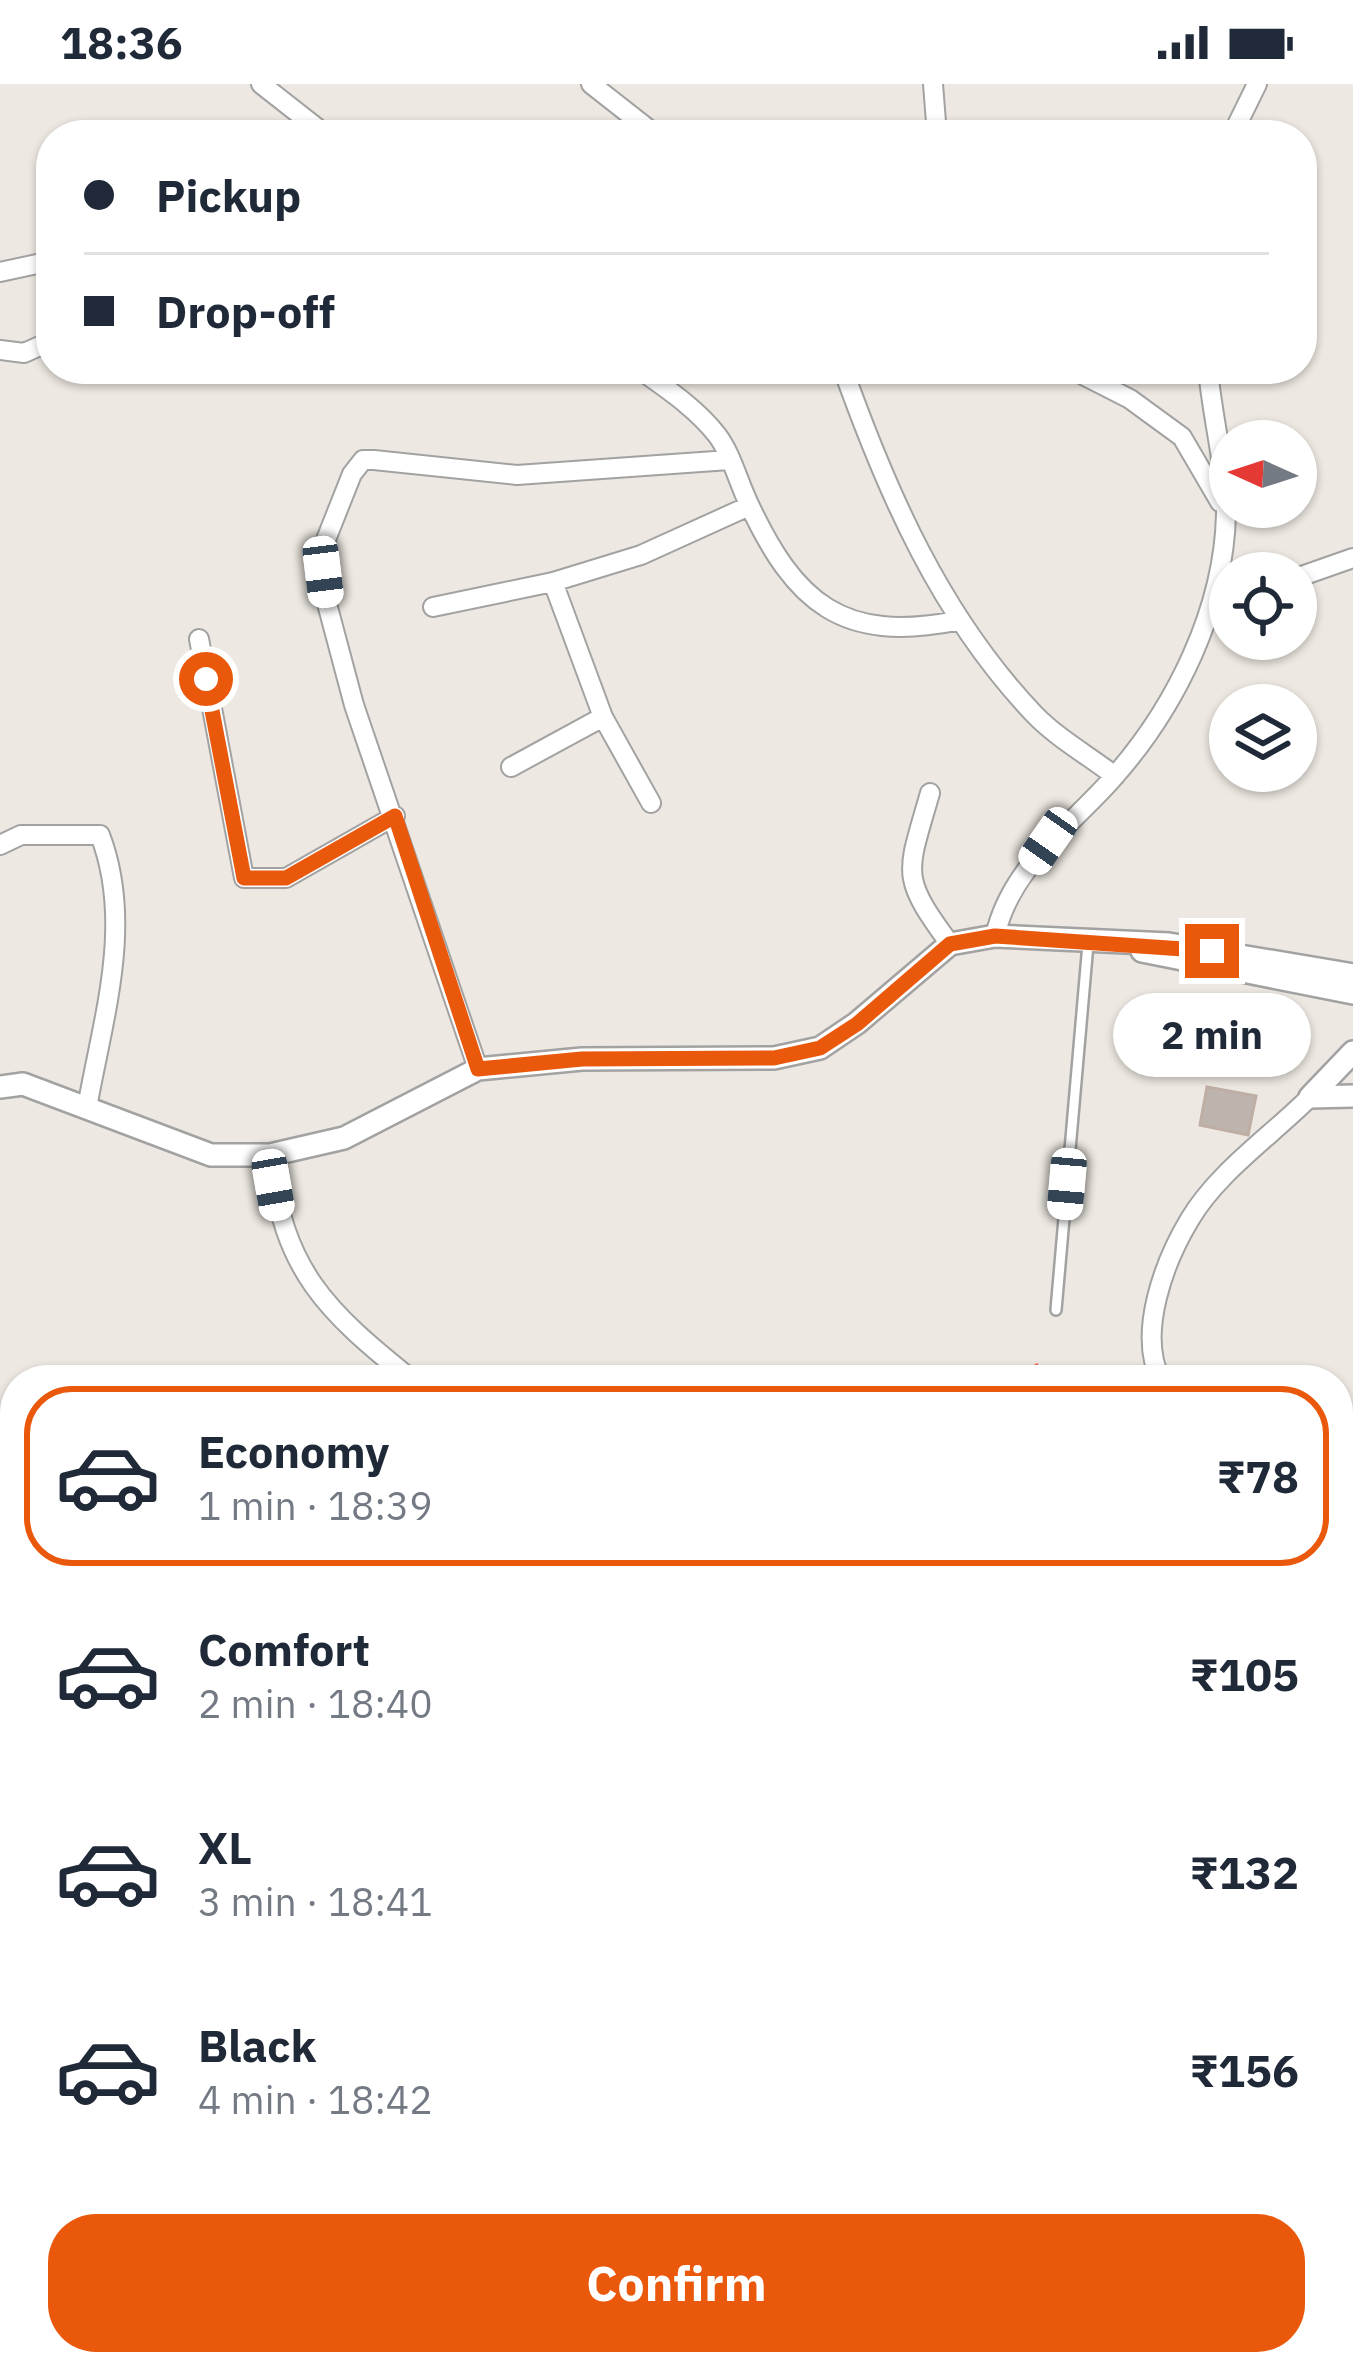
<!DOCTYPE html>
<meta charset="utf-8">
<style>
:root{--surface:#fff;--page:#f2f2f3;--text:#1f2937;--muted:#747a83;--line:#e0e1e3;--accent:#ea580c}
body{margin:0;font-family:"IBM Plex Sans",sans-serif;background:var(--page);color:var(--text);height:100vh;display:flex;flex-direction:column;font-size:45px;white-space:nowrap}
*{box-sizing:border-box;margin:0}
p{font-size:39px;color:var(--muted)}
.icon{flex:none;width:66px;height:66px;fill:none;stroke:currentColor;stroke-width:2;stroke-linecap:round;stroke-linejoin:round}
.map{position:relative;flex:1;overflow:hidden}
.panel{position:absolute;left:0px;top:1281px;width:1353px;height:1011px;display:flex;flex-direction:column;background:var(--surface);border-radius:48px 48px 0 0;box-shadow:0 3px 9px #0004}
.panel>*{flex:none}
.top-card{position:absolute;left:36px;top:36px;width:1281px;height:264px;border-radius:48px;box-shadow:0 3px 9px #0004;display:grid;align-content:center;height:264px;padding:0 48px;background:var(--surface)}
.needle{width:78px;rotate:273deg}
.buttons{position:absolute;left:1209px;top:336px;display:grid;gap:24px}
.buttons a{display:grid;place-items:center;width:108px;height:108px;border-radius:50%;background:var(--surface);box-shadow:0 3px 9px #0004;font-size:60px}
.end{position:absolute;width:54px;height:54px;margin:-27px;border:15px solid #ea580c;background:#fff;box-shadow:0 0 0 6px #fff}
.from{border-radius:50%}
.bubble{position:absolute;height:84px;border-radius:42px;background:var(--surface);box-shadow:0 3px 9px #0004;font-size:39px;font-weight:700;line-height:84px;text-align:center}
.car{position:absolute;width:36px;height:72px;margin:-36px -18px;border-radius:15px;box-shadow:0 0 9px 3px #0007;background:linear-gradient(#fff 24%,#345 0 40%,#fff 0 76%,#345 0 86%,#fff 0)}
.top-card b{display:flex;align-items:center;gap:42px;height:114px;font-size:45px}
.top-card b+b{border-top:3px solid var(--line)}
.top-card i{width:30px;height:30px;background:var(--text)}
ul{padding:21px 0 0;list-style:none}
li{display:flex;align-items:center;gap:36px;height:180px;margin:0 24px 18px;padding:0 24px;border:6px solid transparent;border-radius:48px}
li div{flex:1}
li b{display:block;font-size:45px}
li em{font-style:normal;font-weight:700}
li.on{border-color:var(--accent)}
li>.icon{width:108px;height:108px;stroke-width:1.5}
.action{display:flex;gap:24px;margin-top:auto;padding:24px 48px}
.action a{flex:1;height:138px;border-radius:48px;background:var(--accent);color:#fff;font-size:48px;font-weight:700;line-height:138px;text-align:center}
.status{display:flex;justify-content:space-between;align-items:center;height:84px;padding:0 60px;background:var(--surface);direction:ltr}
.status svg{height:33px;fill:currentColor}
.map>svg:first-child{display:block}
</style>
<div class="status"><b>18:36</b><svg viewBox="0 0 49 12"><path d="M0 12V9h3v3zM5 12V6h3v6zM10 12V3h3v9zM15 12V0h3v12zM26 1h20v11H26zM47 4h2v5h-2z"/></svg></div>
<div class="map">
<svg width="1353" height="2290" viewBox="0 0 1353 2290">
<rect width="100%" height="100%" fill="#ede8e1"/>
<path fill="#bdb4ad" stroke="#beaea4" stroke-width="3" d="M1207,1003l49,9 -8,39 -48,-10z"/>
<g fill="none" stroke-linecap="round" stroke-linejoin="round">
<defs>
<path id="service" d="M1056,1226l32,-366"/>
<path id="minor" d="M261,0l65,51
M591,0l65,51
M933,0l4,51
M1232,51l25,-51
M0,188l51,-11
M0,266l24,3 27,-12
M639,285c28,20 57,39 78,66 14,18 21,46 31,67 47,102 95,141 208,119
M843,285c45,126 98,247 191,345 23,24 55,42 81,62
M1071,285l59,30 52,38 38,65
M1296,494l57,-20
M553,498l50,135 48,86
M433,523l120,-25 88,-27 108,-49
M199,555l45,239h42l109,-62
M511,683l92,-50
M930,709c-23,81 -31,82 20,151
M0,761l21,-10h79c34,89 3,182 -13,273
M995,852c16,-70 74,-108 118,-158 63,-71 111,-169 113,-264 0,-47 -14,-97 -18,-145
M478,985l-124,-364 -28,-105 -1,-58 27,-68 11,-14h11l143,15 212,-15
M270,1071c13,116 55,155 142,225
M1161,1296c-24,-46 3,-118 29,-161 28,-47 81,-83 120,-122
M1338,2016l15,19
M0,2076l15,25
M1338,2226l15,8
M206,2277l14,13
M561,2277l8,13
M1036,2277l28,13
M923,2290l5,-13"/>
<path id="tertiary" d="M1142,867l211,42
M0,1003l23,-3 188,71h59l74,-17 134,-69 104,-10 192,-1 46,-10 37,-25 93,-79 45,-8 174,8 184,31
M1310,1013l43,-45
M1310,1013l43,-1
M1338,2272l15,-2
M1276,2290l42,-13"/>
</defs>
<use href="#service" stroke="#a2a2a2" stroke-width="14"/>
<use href="#minor" stroke="#a2a2a2" stroke-width="22"/>
<use href="#tertiary" stroke="#a2a2a2" stroke-width="26"/>
<path stroke="#f77167" stroke-width="3" stroke-dasharray="6 6" stroke-linecap="butt" d="M1013,1296l25,-16"/>
<use href="#service" stroke="#fff" stroke-width="9"/>
<use href="#minor" stroke="#fff" stroke-width="18"/>
<use href="#tertiary" stroke="#fff" stroke-width="21"/>
</g>
<g fill="none" stroke-linecap="round" stroke-linejoin="round">
<path stroke="#ea580c" stroke-width="15" d="M206,595l38,199h42l109,-62 83,253 104,-10 192,-1 46,-10 37,-24 93,-80 45,-8 217,15"/>
</g>
</svg>
<div class="buttons">
<a><svg class="needle" viewBox="-14 -14 28 28"><path d="M0-13l5 13h-10z" fill="#e53935"/><path d="M0 13l5-13h-10z" fill="#747a83"/></svg></a>
<a><svg class="icon" aria-label="locate" viewBox="0 0 24 24"><circle cx="12" cy="12" r="6"/><path d="M12 2v4M12 18v4M2 12h4M18 12h4"/></svg></a>
<a><svg class="icon" aria-label="layers" viewBox="0 0 24 24"><path d="M12 4l9 5-9 5-9-5zM3 14l9 5 9-5"/></svg></a>
</div>
<i class="end from" style="left:206px;top:595px"></i>
<i class="end" style="left:1212px;top:867px"></i>
<div class="bubble" style="left:1113px;top:909px;width:198px">2 min</div>
<i class="car" style="left:323px;top:488px;rotate:173deg"></i>
<i class="car" style="left:1048px;top:757px;rotate:215deg"></i>
<i class="car" style="left:1067px;top:1100px;rotate:185deg"></i>
<i class="car" style="left:273px;top:1101px;rotate:170deg"></i>
<div class="top-card">
<b><i class="from"></i>Pickup</b>
<b><i></i>Drop-off</b>
</div>
<section class="panel">
<ul>
<li class="on"><svg class="icon" aria-label="car" viewBox="0 0 24 24"><path d="M5 17H2v-5l4-1 3-4h7l3 4 3 1v5h-3M9 17h6M6 11h13"/><circle cx="7" cy="17" r="2"/><circle cx="17" cy="17" r="2"/></svg><div><b>Economy</b><p>1 min · 18:39</p></div><em>₹78</em></li>
<li><svg class="icon" aria-label="car" viewBox="0 0 24 24"><path d="M5 17H2v-5l4-1 3-4h7l3 4 3 1v5h-3M9 17h6M6 11h13"/><circle cx="7" cy="17" r="2"/><circle cx="17" cy="17" r="2"/></svg><div><b>Comfort</b><p>2 min · 18:40</p></div><em>₹105</em></li>
<li><svg class="icon" aria-label="car" viewBox="0 0 24 24"><path d="M5 17H2v-5l4-1 3-4h7l3 4 3 1v5h-3M9 17h6M6 11h13"/><circle cx="7" cy="17" r="2"/><circle cx="17" cy="17" r="2"/></svg><div><b>XL</b><p>3 min · 18:41</p></div><em>₹132</em></li>
<li><svg class="icon" aria-label="car" viewBox="0 0 24 24"><path d="M5 17H2v-5l4-1 3-4h7l3 4 3 1v5h-3M9 17h6M6 11h13"/><circle cx="7" cy="17" r="2"/><circle cx="17" cy="17" r="2"/></svg><div><b>Black</b><p>4 min · 18:42</p></div><em>₹156</em></li>
</ul>
<div class="action"><a>Confirm</a></div>
</section>
</div>
